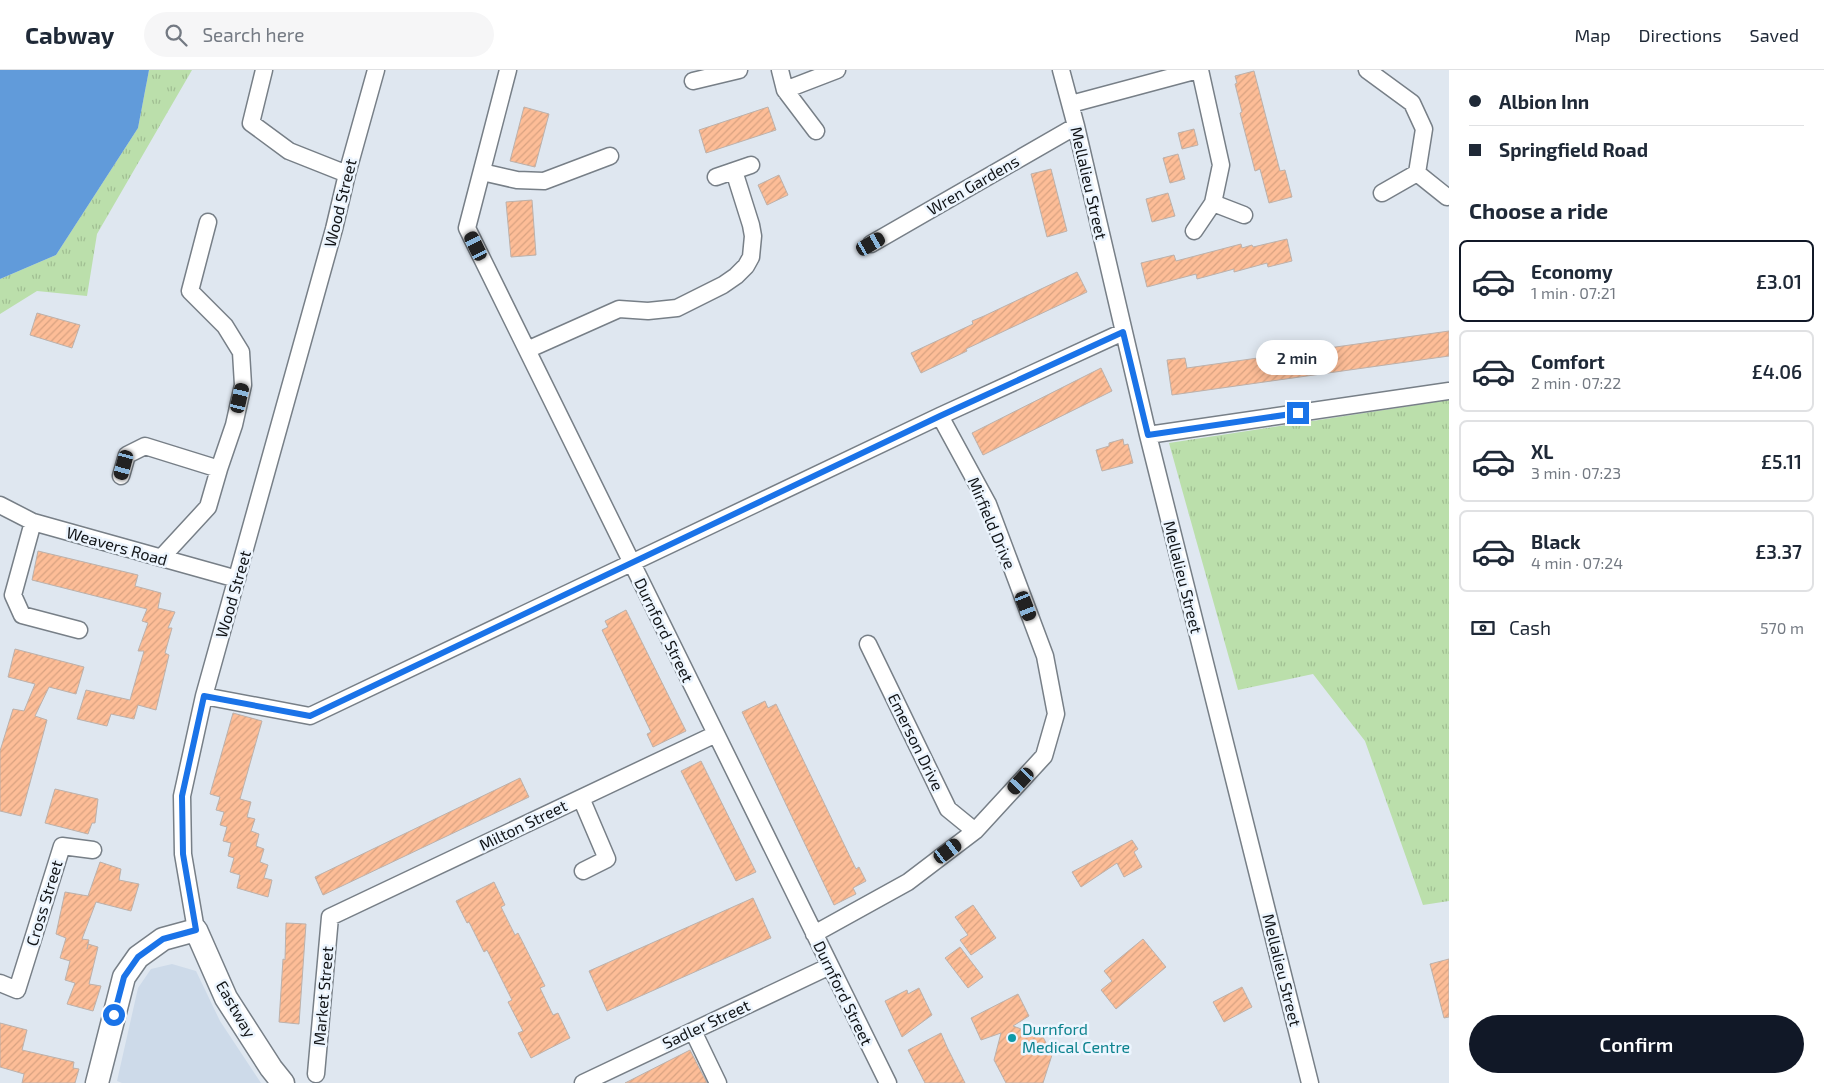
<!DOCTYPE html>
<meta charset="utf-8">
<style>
:root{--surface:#fff;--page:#f6f6f7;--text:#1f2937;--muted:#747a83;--line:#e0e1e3;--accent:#111827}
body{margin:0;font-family:"Exo 2",sans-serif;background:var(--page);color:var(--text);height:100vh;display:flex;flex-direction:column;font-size:19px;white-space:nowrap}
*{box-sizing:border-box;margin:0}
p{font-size:16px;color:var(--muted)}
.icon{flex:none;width:28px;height:28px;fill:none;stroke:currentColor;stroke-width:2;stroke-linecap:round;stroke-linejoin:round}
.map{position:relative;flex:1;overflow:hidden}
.details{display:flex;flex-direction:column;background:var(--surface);width:375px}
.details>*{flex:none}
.top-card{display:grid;align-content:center;height:110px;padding:0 20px;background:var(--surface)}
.end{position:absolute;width:22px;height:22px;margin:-11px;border:6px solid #1a73e8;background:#fff;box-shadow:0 0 0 2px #fff}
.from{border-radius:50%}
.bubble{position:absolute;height:35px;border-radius:18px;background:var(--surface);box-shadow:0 2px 12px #0003;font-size:16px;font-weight:600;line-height:35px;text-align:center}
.car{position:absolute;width:15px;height:30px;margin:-15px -8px;border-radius:6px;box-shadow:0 0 4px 1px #0007;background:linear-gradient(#222 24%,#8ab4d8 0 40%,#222 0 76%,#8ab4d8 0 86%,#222 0)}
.top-card b{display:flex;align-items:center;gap:18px;height:48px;font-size:19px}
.top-card b+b{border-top:1px solid var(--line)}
.top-card i{width:12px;height:12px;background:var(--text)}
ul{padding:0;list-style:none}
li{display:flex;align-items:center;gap:15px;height:82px;margin:0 10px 8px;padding:0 10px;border:2px solid var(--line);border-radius:8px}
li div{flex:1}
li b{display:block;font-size:19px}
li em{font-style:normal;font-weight:600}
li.on{border-color:var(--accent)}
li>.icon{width:45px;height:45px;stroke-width:1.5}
h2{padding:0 20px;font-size:22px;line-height:60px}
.pay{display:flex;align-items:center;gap:12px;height:55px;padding:0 20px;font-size:19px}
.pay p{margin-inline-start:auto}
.button{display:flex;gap:10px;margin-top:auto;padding:10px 20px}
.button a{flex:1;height:58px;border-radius:30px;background:var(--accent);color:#fff;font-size:20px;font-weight:600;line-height:58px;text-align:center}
header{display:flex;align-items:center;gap:30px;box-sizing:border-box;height:70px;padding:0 25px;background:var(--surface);border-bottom:1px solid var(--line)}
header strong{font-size:24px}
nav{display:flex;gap:28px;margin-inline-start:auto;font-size:18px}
.search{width:350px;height:45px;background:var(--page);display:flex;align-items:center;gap:12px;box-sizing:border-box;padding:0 18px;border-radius:28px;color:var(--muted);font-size:19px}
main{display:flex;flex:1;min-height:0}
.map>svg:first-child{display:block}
</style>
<header>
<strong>Cabway</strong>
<div class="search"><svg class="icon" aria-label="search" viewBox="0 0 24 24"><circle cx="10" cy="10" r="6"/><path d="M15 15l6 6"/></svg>Search here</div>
<nav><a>Map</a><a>Directions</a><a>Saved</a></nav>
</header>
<main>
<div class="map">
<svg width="1449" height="1013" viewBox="0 0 1449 1013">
<defs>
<pattern id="park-tufts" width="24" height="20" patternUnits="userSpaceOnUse" patternTransform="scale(1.25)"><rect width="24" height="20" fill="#bbdfab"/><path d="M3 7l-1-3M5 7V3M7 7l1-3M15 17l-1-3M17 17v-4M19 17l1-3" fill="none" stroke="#a0be92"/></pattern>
<pattern id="building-hatch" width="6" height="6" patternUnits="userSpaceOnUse" patternTransform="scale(1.25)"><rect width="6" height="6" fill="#fdbd97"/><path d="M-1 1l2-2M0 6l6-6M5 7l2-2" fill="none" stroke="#d8a281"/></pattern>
</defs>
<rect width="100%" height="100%" fill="#dfe7f0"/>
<path fill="#cddae9" d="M172,894l24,7 24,50 41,62h-139l-5,-2 21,-93 13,-19z"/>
<path fill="url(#park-tufts)" d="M149,0h43l-95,164 -10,62 -50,-5 -37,23v-35l56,-24 82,-127z
M1449,330v501l-26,4 -58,-164 -52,-67 -75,16 -69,-247z"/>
<path fill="#619bda" d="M0,0h149l-11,58 -82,127 -56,24z"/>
<path fill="url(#building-hatch)" stroke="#bcb1ab" d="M1254,1l26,100 5,-1 7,27 -23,6 -9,-34 -5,2 -15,-58 2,-1 -7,-28 2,-1 -2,-7z
M524,37l25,7 -14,53 -25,-6z
M768,37l8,23 -70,23 -7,-23z
M1194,59l4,16 -16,4 -4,-16z
M1178,84l7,25 -15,4 -7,-25z
M1051,99l16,62 -20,6 -16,-63z
M779,105l9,20 -21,10 -9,-20z
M1168,123l7,23 -23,6 -6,-23z
M532,130l4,55 -25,2 -5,-55z
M1287,169l5,22 -24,6 -1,-4 -33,9v-3l-37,10 -1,-5 -49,13 -6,-24 33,-8 2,6 65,-17 1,4 10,-3 1,2z
M1077,202l10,20 -121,57 1,2 -46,22 -10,-20 62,-29 -1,-3 12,-5z
M37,243l43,12 -8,23 -42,-13z
M1449,261v25l-277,39 -5,-35 18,-2 2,10z
M1101,298l11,23 -129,64 -11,-22z
M1123,369l1,6 4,-1 5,19 -31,8 -6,-21 13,-4v-3z
M38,481l100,24 -3,11 26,7 -3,15 17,4 -7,16h4l-7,25 4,2 -13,55 -18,-5 -4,14 -23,-5 -4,12 -30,-7 9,-29 44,10 14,-49h-6l10,-28 -6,-2 5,-12 -115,-29z
M626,540l60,121 -33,16 -6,-13 4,-2 -49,-102 6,-3 -3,-6z
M15,579l69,18 -8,27 -27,-7 -14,29 12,4 -26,96 -21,-5v-60l13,-42 11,2 11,-27 -27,-7z
M765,631l3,7 8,-4 80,165 3,-2 7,14 -13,7 3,6 -22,11 -92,-193z
M233,643l29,8 -22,78 11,3 -4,15 8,2 -4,12 8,3 -3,12 8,3 -4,13 8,3 -4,13 8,2 -4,17 -31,-9 3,-13 -10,-3 4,-14 -6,-2 3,-13 -8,-2 4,-14 -7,-2 4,-13 -8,-2 4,-13 -10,-3z
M701,691l55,111 -20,9 -55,-110z
M520,708l9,19 -206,98 -8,-18z
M55,719l43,10 -3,24h-3l-4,11 -43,-11z
M1132,770l6,9 -4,3 8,15 -18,10 -7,-14 -36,24 -9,-15z
M100,792l21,7 -2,11 20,4 -8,27 -35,-9 -14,37 7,1 -2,9 1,-5 10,3 -9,37 12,2 -8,25 -26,-7 8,-21 -10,-3 5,-19 -10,-3 6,-20 -10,-4 9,-42 23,4z
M494,812l11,23 -4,2 14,28 3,-2 27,53 -5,2 13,27 5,-2 12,25 -39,20 -13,-25 5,-2 -15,-29 4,-2 -25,-50 -3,2 -15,-30 -2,1 -11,-22z
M753,828l18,40 -164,73 -18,-40z
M973,835l23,33 -25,17 -11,-15 8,-5 -13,-18z
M286,853l20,1 -7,100 -20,-2 4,-63 2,1z
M1143,869l23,28 -50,42 -15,-19 11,-9 -8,-10z
M960,877l23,30 -15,11 -23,-30z
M1449,889v58l-5,1 -14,-54z
M1242,917l10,20 -28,15 -11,-20z
M919,918l13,27 -30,22 -17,-36 22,-11 1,4z
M1018,924l11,22 -16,10 30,11 9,18 -9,28h-37l-12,-23 7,-27 -20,7 -10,-22z
M0,953l27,7 -5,20 52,12 -1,6 6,1 -4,14h-53l2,-9 -24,-7z
M941,963l6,14 18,36h-40l-17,-33z
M690,980l17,33h-82z"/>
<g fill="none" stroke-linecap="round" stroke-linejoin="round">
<defs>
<path id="street" d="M264,0l-13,53 38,28 58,23
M508,0l-41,158 421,855
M780,0l5,20 31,41
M1061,0l15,56 72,309 162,648
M1367,0l45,33 12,26 -7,44 -35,20
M693,11l46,-11
M785,20l52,-20
M1071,34l127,-34
M482,102l35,8 27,1 66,-25
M1417,103l30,24
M716,107l35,-12
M1213,133l31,12
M1194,161l19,-28 8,-38 -21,-95
M871,174l205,-118
M527,280l92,-41 29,2 29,-3 46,-23 13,-9 10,-10 5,-9 2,-21 -2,-11 -17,-54
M1148,365l301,-44
M121,406l6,-21 18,-9 74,23
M0,435l33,17 204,57
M33,452l-20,73 9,20 57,15
M161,488l47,-51 11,-38 15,-44 9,-40 -2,-33 -16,-26 -35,-35 18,-69
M868,574l80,165 27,22
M204,626l106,20 630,-300 183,-84
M581,728l26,61 -24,12
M196,860l-13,-76 -1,-58 22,-100 130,-467 13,-55 29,-104
M814,864l94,-52 67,-51 69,-75 12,-42 -11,-58 -57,-152 -48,-88
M0,913l17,7 45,-144 31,4
M693,961l25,52
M316,1004l14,-157 386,-183
M583,1013l247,-117"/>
<path id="secondary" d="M97,1013l27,-106 14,-20 25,-18 33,-9 30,68 45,70 12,15"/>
</defs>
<use href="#street" stroke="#777f87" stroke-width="19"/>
<use href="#secondary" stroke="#777f87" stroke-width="25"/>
<use href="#street" stroke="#fff" stroke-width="16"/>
<use href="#secondary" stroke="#fff" stroke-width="22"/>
</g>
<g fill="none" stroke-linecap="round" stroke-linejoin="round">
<path stroke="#1a73e8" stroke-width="6" d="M114,945l10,-38 14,-20 25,-18 33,-9 -13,-76 -1,-58 22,-100 106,20 630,-300 183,-84 25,103 150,-22"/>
</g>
<circle fill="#0f9aa8" stroke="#ecf5fe" stroke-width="2" cx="1012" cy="968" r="5"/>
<g text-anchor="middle" stroke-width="5" stroke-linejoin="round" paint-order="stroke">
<g font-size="16" fill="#111417" stroke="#ecf5fe">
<text transform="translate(1089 113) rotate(77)" y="6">Mellalieu Street</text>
<text transform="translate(973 115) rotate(-30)" y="6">Wren Gardens</text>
<text transform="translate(340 133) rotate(-76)" y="6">Wood Street</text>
<text transform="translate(992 453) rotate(67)" y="6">Mirfield Drive</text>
<text transform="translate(117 476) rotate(16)" y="6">Weavers Road</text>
<text transform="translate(1183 507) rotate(76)" y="6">Mellalieu Street</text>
<text transform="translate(233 524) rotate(-74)" y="6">Wood Street</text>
<text transform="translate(664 560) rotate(64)" y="6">Durnford Street</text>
<text transform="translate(916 672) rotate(64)" y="6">Emerson Drive</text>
<text transform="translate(523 755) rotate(-26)" y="6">Milton Street</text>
<text transform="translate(44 833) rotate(-73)" y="6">Cross Street</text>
<text transform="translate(1282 900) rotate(76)" y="6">Mellalieu Street</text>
<text transform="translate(843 923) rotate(64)" y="6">Durnford Street</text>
<text transform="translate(323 926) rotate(-85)" y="6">Market Street</text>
<text transform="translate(236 939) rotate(60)" y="6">Eastway</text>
<text transform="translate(706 954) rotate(-25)" y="6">Sadler Street</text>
</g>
<g font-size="16" fill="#0d838f" stroke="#ecf5fe" text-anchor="start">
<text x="1022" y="965">Durnford<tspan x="1022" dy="18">Medical Centre</tspan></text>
</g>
</g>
</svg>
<i class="end from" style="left:114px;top:945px"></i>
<i class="end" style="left:1298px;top:343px"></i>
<div class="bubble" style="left:1256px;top:270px;width:82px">2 min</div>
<i class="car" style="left:871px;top:174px;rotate:60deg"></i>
<i class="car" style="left:476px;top:176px;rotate:334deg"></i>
<i class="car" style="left:240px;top:328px;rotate:13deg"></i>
<i class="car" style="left:124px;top:395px;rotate:195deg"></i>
<i class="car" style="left:1026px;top:536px;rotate:159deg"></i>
<i class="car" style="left:1021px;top:711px;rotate:223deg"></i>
<i class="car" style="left:948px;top:781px;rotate:53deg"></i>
</div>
<section class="details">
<div class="top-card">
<b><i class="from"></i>Albion Inn</b>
<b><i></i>Springfield Road</b>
</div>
<h2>Choose a ride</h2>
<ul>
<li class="on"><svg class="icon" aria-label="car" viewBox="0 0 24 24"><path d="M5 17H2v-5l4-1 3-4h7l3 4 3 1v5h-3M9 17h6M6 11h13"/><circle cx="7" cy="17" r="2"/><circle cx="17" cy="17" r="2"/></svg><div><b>Economy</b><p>1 min · 07:21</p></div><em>£3.01</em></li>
<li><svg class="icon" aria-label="car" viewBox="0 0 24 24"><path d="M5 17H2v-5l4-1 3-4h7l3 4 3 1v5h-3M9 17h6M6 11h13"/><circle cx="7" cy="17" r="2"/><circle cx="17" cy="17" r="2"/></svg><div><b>Comfort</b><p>2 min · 07:22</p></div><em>£4.06</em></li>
<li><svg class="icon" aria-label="car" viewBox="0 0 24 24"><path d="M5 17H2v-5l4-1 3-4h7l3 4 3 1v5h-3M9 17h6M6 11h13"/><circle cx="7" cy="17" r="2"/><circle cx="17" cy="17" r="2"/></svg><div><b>XL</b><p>3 min · 07:23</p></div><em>£5.11</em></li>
<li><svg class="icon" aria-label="car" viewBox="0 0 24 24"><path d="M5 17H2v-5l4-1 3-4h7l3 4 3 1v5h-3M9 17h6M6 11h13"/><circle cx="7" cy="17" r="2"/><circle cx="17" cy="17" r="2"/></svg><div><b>Black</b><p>4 min · 07:24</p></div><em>£3.37</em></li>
</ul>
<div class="pay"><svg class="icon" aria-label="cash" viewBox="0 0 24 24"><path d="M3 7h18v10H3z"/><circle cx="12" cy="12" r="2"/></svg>Cash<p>570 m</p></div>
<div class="button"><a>Confirm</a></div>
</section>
</main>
